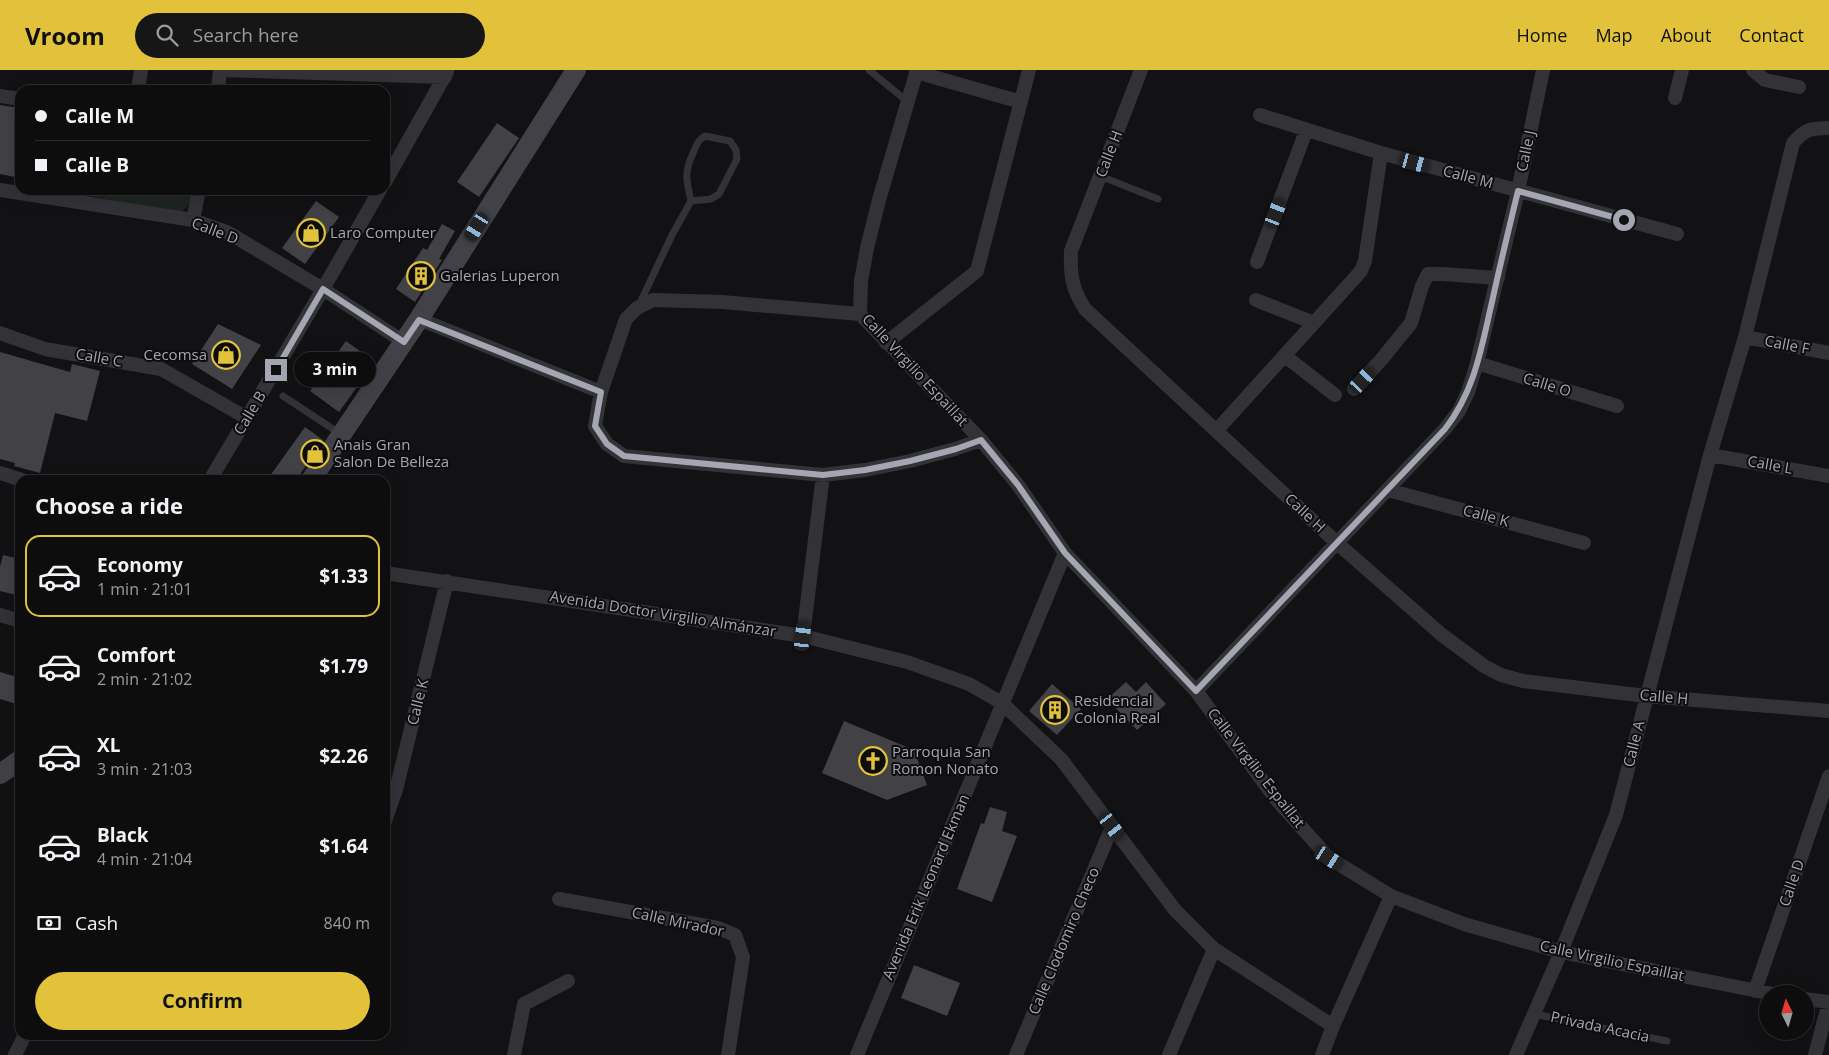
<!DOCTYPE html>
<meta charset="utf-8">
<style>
:root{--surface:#0e0d0e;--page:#171617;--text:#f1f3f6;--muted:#9b9c9e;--line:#2e2d2e;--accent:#e2c23a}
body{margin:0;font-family:"Open Sans",sans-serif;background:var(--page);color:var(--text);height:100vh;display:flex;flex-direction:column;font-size:19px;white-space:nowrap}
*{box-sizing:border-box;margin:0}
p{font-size:16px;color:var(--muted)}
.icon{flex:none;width:28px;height:28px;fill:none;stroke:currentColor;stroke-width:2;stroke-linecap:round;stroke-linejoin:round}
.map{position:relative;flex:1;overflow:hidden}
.drawer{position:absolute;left:15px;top:405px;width:375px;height:565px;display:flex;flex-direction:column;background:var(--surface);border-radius:15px;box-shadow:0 5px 20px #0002,0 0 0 1px var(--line)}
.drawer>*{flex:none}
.top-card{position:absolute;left:15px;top:15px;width:375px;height:110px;border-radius:15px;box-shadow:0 5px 20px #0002,0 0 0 1px var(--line);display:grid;align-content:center;height:110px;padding:0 20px;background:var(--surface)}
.needle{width:32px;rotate:355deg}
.buttons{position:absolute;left:1759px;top:915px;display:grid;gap:10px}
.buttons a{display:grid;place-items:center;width:55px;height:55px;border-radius:50%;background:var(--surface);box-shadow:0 5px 20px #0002,0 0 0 1px var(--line);font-size:25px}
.end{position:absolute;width:22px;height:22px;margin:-11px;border:6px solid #a4a6b2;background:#111;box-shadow:0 0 0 2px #111}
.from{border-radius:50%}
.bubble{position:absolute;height:35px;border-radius:18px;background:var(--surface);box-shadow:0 5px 20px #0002,0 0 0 1px var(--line);font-size:16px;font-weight:700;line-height:35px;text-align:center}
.car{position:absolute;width:15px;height:30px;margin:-15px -8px;border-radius:6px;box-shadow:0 0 4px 1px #0007;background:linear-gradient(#222 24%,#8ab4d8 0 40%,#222 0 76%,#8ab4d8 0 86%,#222 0)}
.top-card b{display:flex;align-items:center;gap:18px;height:48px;font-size:19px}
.top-card b+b{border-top:1px solid var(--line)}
.top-card i{width:12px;height:12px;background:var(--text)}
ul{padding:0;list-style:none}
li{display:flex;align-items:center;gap:15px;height:82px;margin:0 10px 8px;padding:0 10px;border:2px solid transparent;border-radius:15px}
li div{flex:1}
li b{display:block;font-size:19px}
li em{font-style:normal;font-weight:700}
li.on{border-color:var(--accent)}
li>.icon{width:45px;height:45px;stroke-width:1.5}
h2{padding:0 20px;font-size:22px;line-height:60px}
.pay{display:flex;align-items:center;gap:12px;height:55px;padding:0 20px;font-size:19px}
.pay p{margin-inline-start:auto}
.button{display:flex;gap:10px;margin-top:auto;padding:10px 20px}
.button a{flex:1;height:58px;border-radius:30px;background:var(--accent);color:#111;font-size:20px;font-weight:700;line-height:58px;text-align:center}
header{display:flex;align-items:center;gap:30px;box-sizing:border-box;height:70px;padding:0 25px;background:var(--accent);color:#111}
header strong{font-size:24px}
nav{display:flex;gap:28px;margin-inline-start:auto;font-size:18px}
.search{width:350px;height:45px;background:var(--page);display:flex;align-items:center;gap:12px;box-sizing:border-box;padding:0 18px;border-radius:28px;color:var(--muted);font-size:19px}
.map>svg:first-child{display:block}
</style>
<header>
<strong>Vroom</strong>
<div class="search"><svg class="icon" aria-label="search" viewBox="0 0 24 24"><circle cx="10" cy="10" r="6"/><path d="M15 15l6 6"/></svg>Search here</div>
<nav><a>Home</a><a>Map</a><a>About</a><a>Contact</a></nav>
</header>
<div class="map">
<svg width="1829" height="985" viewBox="0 0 1829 985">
<rect width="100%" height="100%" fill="#121113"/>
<path fill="#1e2520" d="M57,120h136c-2,12 -4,18 -15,23z"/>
<path fill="#414146" d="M0,35l20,3v70l-20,-4z
M497,53l22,15 -40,59 -22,-15z
M316,131l23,16 -34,47 -23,-16z
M442,154l13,7 -16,28 3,1 -27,42 -19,-13 27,-41 4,2z
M218,254l43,21 -29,44 -40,-25z
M346,271l29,21 -36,50 -29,-21z
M0,282l70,20 2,-8 28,7 -13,50 -32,-8 -15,60 -26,-7 1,-3 -15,-4z
M305,357l18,13 -22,33 -2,7h-32z
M3,485l17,4v37l-20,-5v-24z
M0,602l20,6v27l-20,-6z
M1126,612l10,10 10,-10 20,22 -29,26 -30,-31z
M1052,614l29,25 -24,26 -28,-24z
M844,651l70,29 13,35 -40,15 -65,-27z
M990,737l17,5 -5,19 15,5 -25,66 -35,-13 24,-66 3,1z
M914,895l46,18 -13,33 -46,-18z"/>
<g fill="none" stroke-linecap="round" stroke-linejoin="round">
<path stroke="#333337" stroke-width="7" d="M869,0l39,32
M1100,106l58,23
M639,235l33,-70 19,-34 20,-2 8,-5 18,-35 -1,-9 -6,-9 -25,-5c-7,4 -8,8 -11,15 -10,20 -8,29 -3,50
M283,326l56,37
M1534,944l133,27"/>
<path stroke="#333337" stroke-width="14" d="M220,0l225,7
M917,0l-38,130 -12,48 -6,33 -1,33 121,126 37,45 47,68 131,138 80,108 53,59 62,38 73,28 97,28 212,42
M1141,0l-70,181c-1,24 1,38 14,58l252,234 105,92 42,31 17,9 22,6 123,15 183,15
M1753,0l12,10 34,7
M916,2l105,30
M138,20l3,-20
M218,20l2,-20
M0,26l20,3
M1675,28l7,-28
M1260,45l121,38 296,81
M385,112l62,-110
M0,120l193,30 34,12 96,57 81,53
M193,150l6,-30
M1257,192l49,-131
M1256,230l58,23
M860,244l-138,-12 -69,-2 -16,8 -11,11 -25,73 -6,34 12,18 17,12 199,19 42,-5 45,-9 45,-12 26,-9
M419,249l182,73
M0,263l45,16 116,20 86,49
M1745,267l84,16
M886,273l91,-72 52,-201
M1285,286l50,39
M1477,293l140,43
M1354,319l27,-29 30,-37 11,-37 6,-12h15l55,4
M1217,360l144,-159 4,-10 16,-108
M1710,385l119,21
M0,403l22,7
M210,410l113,-191 57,-99
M1388,420l196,53
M385,503l418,63 104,26 62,22 33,19 59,56 114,151 39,39 119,77
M0,545l20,6
M803,566l20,-161
M1196,621l249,-262 14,-18 9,-19 9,-29 41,-172 25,-121
M385,751l11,-31 51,-209
M559,829l159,29 17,7 8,22 -15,98
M1755,921l74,-215
M1805,929l24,3
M15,985l10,-20
M514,985l10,-51 44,-23
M857,985l208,-502
M1016,985l96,-228
M1169,985l45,-106
M1322,985l11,-29 58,-130
M1516,985l45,-103 55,-137 94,-360 35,-118 48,-194c12,-14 18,-15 36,-15
M1815,985l14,-53"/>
<path stroke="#414147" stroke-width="20" d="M311,410l108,-161 157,-249
M0,704l20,-14"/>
</g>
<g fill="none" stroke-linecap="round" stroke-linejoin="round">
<path stroke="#a4a6b2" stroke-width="6" d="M276,300l47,-81 81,53 15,-22 182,72 -6,34 12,18 17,12 199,19 42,-5 45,-9 46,-12 25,-9 37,45 47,68 131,138 249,-262c30,-39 36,-80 47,-127 8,-37 17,-74 26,-111l106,29"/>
</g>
<defs>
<symbol id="shop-ring" viewBox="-11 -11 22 22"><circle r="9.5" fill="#0d0c0e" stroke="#e2c23a" stroke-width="1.5"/><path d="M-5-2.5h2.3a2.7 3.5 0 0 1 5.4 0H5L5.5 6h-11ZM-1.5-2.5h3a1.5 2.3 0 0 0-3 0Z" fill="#e2c23a"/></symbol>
<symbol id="building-ring" viewBox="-11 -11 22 22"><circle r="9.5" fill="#0d0c0e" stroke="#e2c23a" stroke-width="1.5"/><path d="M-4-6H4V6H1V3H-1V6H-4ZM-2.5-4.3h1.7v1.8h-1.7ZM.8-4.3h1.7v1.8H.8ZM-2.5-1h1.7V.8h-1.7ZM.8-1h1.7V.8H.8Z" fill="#e2c23a"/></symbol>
<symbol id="church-ring" viewBox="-11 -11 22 22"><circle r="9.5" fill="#0d0c0e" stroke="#e2c23a" stroke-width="1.5"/><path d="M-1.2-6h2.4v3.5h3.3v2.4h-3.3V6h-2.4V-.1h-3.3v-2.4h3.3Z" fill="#e2c23a"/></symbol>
</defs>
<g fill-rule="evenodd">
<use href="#shop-ring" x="295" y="147" width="32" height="32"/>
<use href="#building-ring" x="405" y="190" width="32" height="32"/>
<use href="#shop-ring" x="210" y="269" width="32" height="32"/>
<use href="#shop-ring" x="299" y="368" width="32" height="32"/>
<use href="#building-ring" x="1039" y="624" width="32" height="32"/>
<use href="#church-ring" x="857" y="675" width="32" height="32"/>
</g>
<g text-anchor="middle" stroke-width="4" stroke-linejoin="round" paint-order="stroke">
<g font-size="15" fill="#a4a6b2" stroke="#0d0c0e">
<text transform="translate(1526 81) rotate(-78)" y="5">Calle J</text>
<text transform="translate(1109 84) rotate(-69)" y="5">Calle H</text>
<text transform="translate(1468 107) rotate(15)" y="5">Calle M</text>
<text transform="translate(215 161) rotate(21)" y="5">Calle D</text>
<text transform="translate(1787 275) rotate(11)" y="5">Calle F</text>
<text transform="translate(99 288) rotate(10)" y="5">Calle C</text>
<text transform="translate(915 300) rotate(47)" y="5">Calle Virgilio Espaillat</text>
<text transform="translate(1547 315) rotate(17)" y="5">Calle O</text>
<text transform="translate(250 343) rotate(-59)" y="5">Calle B</text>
<text transform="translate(1770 395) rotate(10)" y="5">Calle L</text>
<text transform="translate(1305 443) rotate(43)" y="5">Calle H</text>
<text transform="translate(1486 446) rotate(15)" y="5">Calle K</text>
<text transform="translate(663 544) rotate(9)" y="5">Avenida Doctor Virgilio Almánzar</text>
<text transform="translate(1664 627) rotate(5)" y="5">Calle H</text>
<text transform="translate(418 632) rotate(-76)" y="5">Calle K</text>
<text transform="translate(1634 674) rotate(-76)" y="5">Calle A</text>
<text transform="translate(1256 698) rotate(52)" y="5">Calle Virgilio Espaillat</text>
<text transform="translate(1792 813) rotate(-71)" y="5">Calle D</text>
<text transform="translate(926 817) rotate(-67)" y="5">Avenida Erik Leonard Ekman</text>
<text transform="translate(678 852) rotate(12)" y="5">Calle Mirador</text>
<text transform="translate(1064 871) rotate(-67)" y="5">Calle Clodomiro Checo</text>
<text transform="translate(1612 891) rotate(12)" y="5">Calle Virgilio Espaillat</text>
<text transform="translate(1600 957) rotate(12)" y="5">Privada Acacia</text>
</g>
<g font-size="15" fill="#a4a6b2" stroke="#0d0c0e" text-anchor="start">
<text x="330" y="168">Laro Computer</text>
<text x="440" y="211">Galerias Luperon</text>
<text x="207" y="290" text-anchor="end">Cecomsa</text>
<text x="334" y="380">Anais Gran<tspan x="334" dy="17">Salon De Belleza</tspan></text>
<text x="1074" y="636">Residencial<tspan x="1074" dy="17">Colonia Real</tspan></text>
<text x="892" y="687">Parroquia San<tspan x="892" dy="17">Romon Nonato</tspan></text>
</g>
</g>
</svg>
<div class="buttons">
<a><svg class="needle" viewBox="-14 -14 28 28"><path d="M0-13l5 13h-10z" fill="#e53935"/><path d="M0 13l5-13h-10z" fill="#9b9c9e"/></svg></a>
</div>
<i class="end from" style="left:1624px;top:150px"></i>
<i class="end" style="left:276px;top:300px"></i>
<div class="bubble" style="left:294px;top:282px;width:82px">3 min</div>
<i class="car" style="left:1415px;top:93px;rotate:105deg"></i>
<i class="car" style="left:1276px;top:143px;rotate:21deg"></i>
<i class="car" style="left:477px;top:157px;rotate:212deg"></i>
<i class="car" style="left:1363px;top:310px;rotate:43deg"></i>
<i class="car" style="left:803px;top:566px;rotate:7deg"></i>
<i class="car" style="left:1112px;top:756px;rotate:143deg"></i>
<i class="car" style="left:1329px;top:788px;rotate:122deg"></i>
<div class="top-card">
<b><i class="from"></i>Calle M</b>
<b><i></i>Calle B</b>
</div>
<section class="drawer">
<h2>Choose a ride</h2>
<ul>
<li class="on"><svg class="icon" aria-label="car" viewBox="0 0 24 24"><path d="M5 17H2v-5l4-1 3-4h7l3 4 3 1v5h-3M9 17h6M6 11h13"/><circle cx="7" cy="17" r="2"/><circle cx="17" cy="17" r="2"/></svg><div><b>Economy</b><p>1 min · 21:01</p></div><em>$1.33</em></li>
<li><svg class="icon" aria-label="car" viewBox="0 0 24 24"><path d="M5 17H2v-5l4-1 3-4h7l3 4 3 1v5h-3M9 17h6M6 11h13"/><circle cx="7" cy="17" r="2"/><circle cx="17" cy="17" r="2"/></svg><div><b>Comfort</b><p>2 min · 21:02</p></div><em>$1.79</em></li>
<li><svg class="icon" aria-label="car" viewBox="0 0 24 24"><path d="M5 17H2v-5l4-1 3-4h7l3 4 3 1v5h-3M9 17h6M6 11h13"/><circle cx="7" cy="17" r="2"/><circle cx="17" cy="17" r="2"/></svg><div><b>XL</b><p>3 min · 21:03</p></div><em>$2.26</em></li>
<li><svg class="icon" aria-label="car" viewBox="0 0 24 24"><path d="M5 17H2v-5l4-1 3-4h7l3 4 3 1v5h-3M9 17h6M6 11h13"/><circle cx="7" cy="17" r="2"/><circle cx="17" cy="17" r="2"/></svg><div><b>Black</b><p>4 min · 21:04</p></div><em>$1.64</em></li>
</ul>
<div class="pay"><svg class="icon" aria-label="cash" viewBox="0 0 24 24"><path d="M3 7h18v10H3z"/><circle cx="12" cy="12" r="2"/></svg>Cash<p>840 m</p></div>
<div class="button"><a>Confirm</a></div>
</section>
</div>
